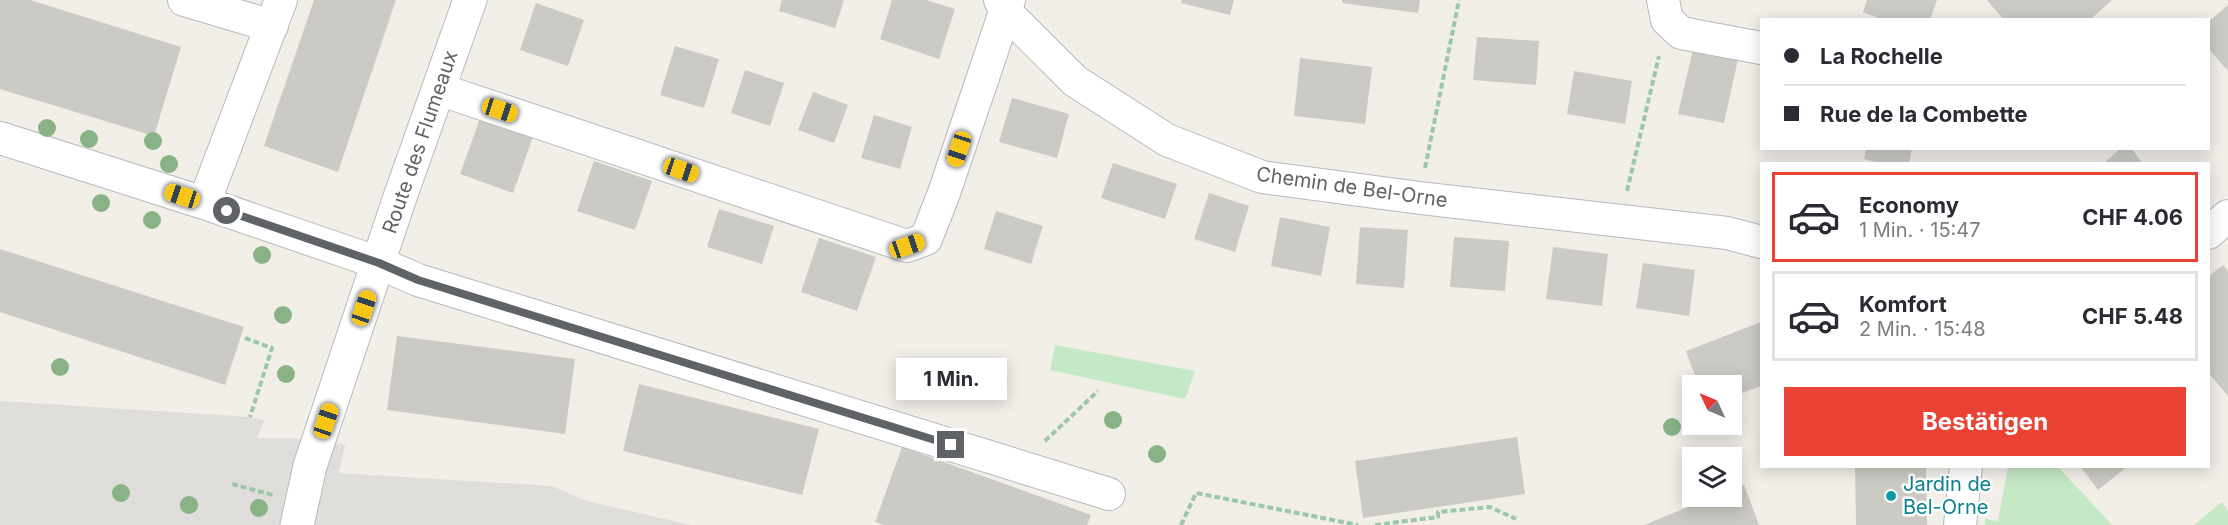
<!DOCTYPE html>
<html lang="de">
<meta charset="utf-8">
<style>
:root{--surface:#fff;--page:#f2f2f3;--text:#2b2b33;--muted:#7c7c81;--line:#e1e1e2;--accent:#ea4335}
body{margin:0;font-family:Inter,sans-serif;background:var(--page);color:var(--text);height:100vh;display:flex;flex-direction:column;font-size:22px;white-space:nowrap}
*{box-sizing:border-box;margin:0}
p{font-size:20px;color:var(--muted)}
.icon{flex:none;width:33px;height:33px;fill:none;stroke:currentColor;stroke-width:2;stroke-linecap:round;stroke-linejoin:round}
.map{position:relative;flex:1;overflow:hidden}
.drawer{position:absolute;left:1760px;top:162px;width:450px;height:306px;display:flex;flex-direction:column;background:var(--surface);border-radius:0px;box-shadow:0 3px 15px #0003}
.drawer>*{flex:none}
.hud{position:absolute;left:1760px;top:18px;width:450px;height:132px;border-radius:0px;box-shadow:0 3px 15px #0003;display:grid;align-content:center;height:132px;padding:0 24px;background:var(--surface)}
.needle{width:39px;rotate:314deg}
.controls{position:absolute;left:1682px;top:375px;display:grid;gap:12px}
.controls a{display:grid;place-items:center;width:60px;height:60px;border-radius:0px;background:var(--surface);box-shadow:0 3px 15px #0003;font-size:30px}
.end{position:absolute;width:27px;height:27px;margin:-14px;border:8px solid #5f6368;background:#fff;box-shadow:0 0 0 3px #fff}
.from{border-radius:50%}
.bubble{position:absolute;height:42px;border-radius:0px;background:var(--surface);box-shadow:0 3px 15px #0003;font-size:20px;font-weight:700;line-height:42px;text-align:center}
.car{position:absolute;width:18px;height:36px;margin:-18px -9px;border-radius:8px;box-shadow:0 0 4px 2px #0007;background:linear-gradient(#f5c518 24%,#345 0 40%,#f5c518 0 76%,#345 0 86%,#f5c518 0)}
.hud b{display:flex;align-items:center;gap:21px;height:57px;font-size:22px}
.hud b+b{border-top:2px solid var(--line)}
.hud i{width:15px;height:15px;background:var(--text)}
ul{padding:10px 0 0;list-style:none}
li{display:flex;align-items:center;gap:18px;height:90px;margin:0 12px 9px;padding:0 12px;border:3px solid var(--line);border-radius:0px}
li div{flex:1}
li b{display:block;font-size:22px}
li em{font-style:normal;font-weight:700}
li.current{border-color:var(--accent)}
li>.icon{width:54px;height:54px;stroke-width:1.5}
.button{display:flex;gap:12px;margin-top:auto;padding:12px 24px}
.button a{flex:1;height:69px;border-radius:0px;background:var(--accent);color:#fff;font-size:24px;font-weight:700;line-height:69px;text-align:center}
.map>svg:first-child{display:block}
</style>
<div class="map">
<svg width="2228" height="525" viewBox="0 0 2228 525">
<rect width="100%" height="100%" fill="#f1efe8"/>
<path fill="#e0deda" d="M0,401l250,16 14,3 -7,18h33l55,7 -6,28 213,13 35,15 104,24h-691z"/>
<path fill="#c5e8c5" d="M1055,345l140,26 -10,28 -135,-29z
M2008,467h50l54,58h-127v-6l13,2z
M2222,502l6,9v14h-34z"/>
<path fill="#cccac5" d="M0,0h30l151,47 -27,89 -154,-47z
M314,0h82l-58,172 -74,-26z
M782,0h62l-9,28 -56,-17z
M892,0h34l29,9 -16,50 -59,-20z
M1182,0h52l-4,15 -49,-12z
M1342,0h78l-2,13 -76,-10z
M1867,0h70l-7,20h-47l-20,-8z
M1987,0h125l-22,20h-86z
M536,3l48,17 -16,46 -48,-16z
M2228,5v66l-20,-23v-26z
M1477,37l62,4 -3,44 -63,-5z
M675,46l44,13 -15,49 -44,-13z
M1693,49l45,10 -14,64 -46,-9z
M1300,58l72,9 -7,57 -71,-8z
M745,70l39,13 -14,43 -39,-13z
M1574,71l58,10 -7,43 -58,-10z
M813,92l35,13 -14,38 -36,-13z
M1012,98l57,16 -12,44 -58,-16z
M874,115l38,12 -12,42 -39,-11z
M480,118l53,19 -20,56 -53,-19z
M1866,148h46l-3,16h-24l-21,-5z
M2121,148h10l12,16h-40z
M594,161l58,20 -17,49 -58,-19z
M1113,163l64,21 -12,35 -64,-21z
M1209,193l40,13 -14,46 -41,-13z
M719,209l55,17 -12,38 -55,-17z
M996,211l47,15 -12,38 -47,-15z
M1280,217l50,10 -9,49 -50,-10z
M1360,227l48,3 -4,58 -48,-4z
M1454,237l55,4 -4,50 -55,-4z
M819,238l57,19 -19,54 -56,-19z
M1553,247l55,7 -6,52 -56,-7z
M0,249l244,78 -19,58 -225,-73z
M1643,263l52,7 -6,46 -53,-8z
M2223,265l5,6v125l-20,-24v-95z
M1761,322v64l-30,11v-11h-32l-13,-35z
M397,336l178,23 -10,75 -178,-24z
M639,384l180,45 -17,66 -179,-44z
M1517,437l8,57 -162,24 -8,-57z
M902,447l189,68 -4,10h-203l-9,-3z
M1855,466h71l1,59h-71z
M2080,466h48l-30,24z
M1744,485l15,40h-115l71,-29h16v-6z"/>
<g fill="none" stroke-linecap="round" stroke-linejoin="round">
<defs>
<path id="street" d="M184,0l88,26
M1000,0l5,11 70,70 92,59 95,37 158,21 307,35 34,9
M1663,0l4,20 14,13 80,15
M438,89l469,157 19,-7 18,-46 65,-193
M0,138l204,65 175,60 39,17 691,214
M204,203l77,-203
M2208,233l20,-17
M1960,525l6,-59"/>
<path id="secondary" d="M297,525l13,-59 89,-266 71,-200"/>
</defs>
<use href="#street" stroke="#b5b8bc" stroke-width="34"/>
<use href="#secondary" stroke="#b6babf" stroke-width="35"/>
<path stroke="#9cc7a9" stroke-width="4" stroke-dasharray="6 3" stroke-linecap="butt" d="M1425,168l34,-168
M1627,191l32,-135
M245,338l27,10 -22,69
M1045,441l53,-50
M232,484l41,11
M1181,525l15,-32 162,32
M1375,525l63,-8v-5l52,-5 26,12"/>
<use href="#street" stroke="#fff" stroke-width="32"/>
<use href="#secondary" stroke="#fff" stroke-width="33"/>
</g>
<g fill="#89b387">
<circle cx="47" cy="128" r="9"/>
<circle cx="89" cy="139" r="9"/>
<circle cx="153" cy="141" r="9"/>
<circle cx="169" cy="164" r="9"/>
<circle cx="101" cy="203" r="9"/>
<circle cx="152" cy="220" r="9"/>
<circle cx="262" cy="255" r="9"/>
<circle cx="283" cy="315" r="9"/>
<circle cx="60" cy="367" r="9"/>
<circle cx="286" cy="374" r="9"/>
<circle cx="1113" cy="420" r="9"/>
<circle cx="1672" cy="427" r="9"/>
<circle cx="1157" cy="454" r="9"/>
<circle cx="121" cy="493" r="9"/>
<circle cx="189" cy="505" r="9"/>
<circle cx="259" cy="508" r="9"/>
</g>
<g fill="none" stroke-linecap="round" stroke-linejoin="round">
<path stroke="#5f6368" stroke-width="8" d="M227,211l152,52 39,17 533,165"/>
</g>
<circle fill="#0f9aa8" stroke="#fff" stroke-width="2" cx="1891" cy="496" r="6"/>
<g text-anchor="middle" stroke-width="5" stroke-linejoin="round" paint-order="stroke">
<g font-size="20" fill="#5f6368" stroke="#fff">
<text transform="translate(420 142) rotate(-71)" y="7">Route des Flumeaux</text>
<text transform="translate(1352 187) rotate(8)" y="7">Chemin de Bel-Orne</text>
</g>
<g font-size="20" fill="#0d838f" stroke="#fff" text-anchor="start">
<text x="1903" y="491">Jardin de<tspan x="1903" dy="23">Bel-Orne</tspan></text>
</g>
</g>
</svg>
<div class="controls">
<a><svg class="needle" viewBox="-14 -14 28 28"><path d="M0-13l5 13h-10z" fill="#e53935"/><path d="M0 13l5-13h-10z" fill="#7c7c81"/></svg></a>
<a><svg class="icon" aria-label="layers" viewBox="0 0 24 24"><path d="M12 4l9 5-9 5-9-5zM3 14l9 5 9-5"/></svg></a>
</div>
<i class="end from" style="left:227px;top:211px"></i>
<i class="end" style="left:951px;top:445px"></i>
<div class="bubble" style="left:896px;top:358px;width:111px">1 Min.</div>
<i class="car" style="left:500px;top:110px;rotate:108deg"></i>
<i class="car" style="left:959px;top:149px;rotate:198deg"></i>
<i class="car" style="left:681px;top:170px;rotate:109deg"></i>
<i class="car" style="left:182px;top:196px;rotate:288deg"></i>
<i class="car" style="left:907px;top:246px;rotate:71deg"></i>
<i class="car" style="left:364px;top:308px;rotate:19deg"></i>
<i class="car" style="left:326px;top:421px;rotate:19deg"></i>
<div class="hud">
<b><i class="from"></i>La Rochelle</b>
<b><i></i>Rue de la Combette</b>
</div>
<section class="drawer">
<ul>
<li class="current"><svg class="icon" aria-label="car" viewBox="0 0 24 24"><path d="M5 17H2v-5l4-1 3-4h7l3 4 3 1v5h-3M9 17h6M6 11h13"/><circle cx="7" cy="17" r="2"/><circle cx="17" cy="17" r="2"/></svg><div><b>Economy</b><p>1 Min. · 15:47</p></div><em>CHF 4.06</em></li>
<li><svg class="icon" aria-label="car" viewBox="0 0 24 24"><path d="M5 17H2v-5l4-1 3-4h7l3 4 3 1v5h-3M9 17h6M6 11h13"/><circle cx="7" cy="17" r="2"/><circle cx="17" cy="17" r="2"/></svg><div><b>Komfort</b><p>2 Min. · 15:48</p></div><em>CHF 5.48</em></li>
</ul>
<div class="button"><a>Bestätigen</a></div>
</section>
</div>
